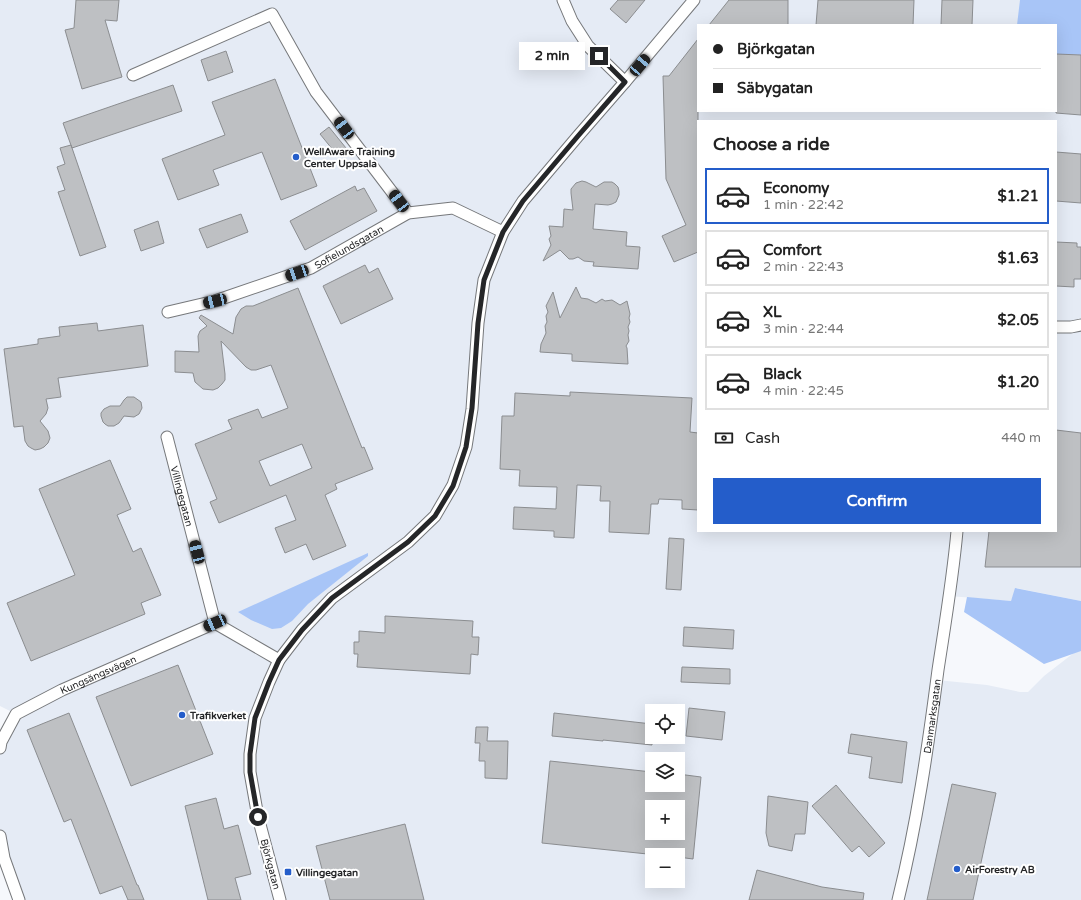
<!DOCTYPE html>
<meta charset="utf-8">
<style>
:root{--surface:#fff;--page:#f6f6f6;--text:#222;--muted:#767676;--line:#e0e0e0;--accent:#245dca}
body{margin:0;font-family:"Varela Round",sans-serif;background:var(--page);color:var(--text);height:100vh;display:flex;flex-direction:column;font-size:15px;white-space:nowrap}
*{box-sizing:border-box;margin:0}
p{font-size:13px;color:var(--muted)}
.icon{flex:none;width:22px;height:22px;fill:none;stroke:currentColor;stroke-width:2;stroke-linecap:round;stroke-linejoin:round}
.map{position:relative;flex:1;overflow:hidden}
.drawer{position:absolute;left:697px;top:120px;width:360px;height:412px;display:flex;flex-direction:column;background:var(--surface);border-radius:0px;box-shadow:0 4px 16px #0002}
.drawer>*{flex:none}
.top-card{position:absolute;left:697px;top:24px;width:360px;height:88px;border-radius:0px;box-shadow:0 4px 16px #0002;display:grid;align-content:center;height:88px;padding:0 16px;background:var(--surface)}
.fabs{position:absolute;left:645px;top:704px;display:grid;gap:8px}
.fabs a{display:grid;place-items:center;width:40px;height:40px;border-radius:0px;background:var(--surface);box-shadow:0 4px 16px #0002;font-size:20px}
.end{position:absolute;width:18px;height:18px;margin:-9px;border:5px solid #252628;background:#fff;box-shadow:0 0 0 2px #fff}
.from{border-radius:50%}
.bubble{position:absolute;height:28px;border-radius:0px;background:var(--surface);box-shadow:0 4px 16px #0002;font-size:13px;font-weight:700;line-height:28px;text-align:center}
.car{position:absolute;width:12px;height:24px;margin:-12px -6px;border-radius:5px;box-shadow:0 0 3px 1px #0007;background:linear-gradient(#222 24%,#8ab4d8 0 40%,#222 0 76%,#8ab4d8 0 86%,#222 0)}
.top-card b{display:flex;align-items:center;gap:14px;height:38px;font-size:15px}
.top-card b+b{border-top:1px solid var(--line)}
.top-card i{width:10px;height:10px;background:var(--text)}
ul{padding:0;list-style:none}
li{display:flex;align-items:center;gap:12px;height:56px;margin:0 8px 6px;padding:0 8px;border:2px solid var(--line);border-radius:0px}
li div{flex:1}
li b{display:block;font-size:15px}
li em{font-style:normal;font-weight:700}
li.active{border-color:var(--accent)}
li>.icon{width:36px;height:36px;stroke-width:1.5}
h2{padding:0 16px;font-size:18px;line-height:48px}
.pay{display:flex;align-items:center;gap:10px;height:44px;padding:0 16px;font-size:15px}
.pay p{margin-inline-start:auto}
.primary-button{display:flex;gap:8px;margin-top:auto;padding:8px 16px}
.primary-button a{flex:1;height:46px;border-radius:0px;background:var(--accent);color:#fff;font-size:16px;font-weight:700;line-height:46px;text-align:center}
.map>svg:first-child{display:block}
</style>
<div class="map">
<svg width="1081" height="900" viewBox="0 0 1081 900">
<rect width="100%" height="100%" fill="#f6f8fc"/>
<path fill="#e5ebf5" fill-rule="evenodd" d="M0,0h1081v601l-65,-13 -5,13 -62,-5 -12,84 50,5 33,7h8l16,-16 31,-24 6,-2v250h-1062l-19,-64v-88l16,-34 -16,-8zM698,25h358v86h-358zM698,121h358v410h-358zM652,711h26v26h-26zM652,759h26v26h-26zM652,807h26v26h-26zM652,855h26v26h-26z"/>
<path fill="#a8c5f7" d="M1020,0h61v58l-25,-1v-32h-39z
M368,553v3l-60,48 -16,17 -11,7 -9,1 -21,-9 -13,-8z
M1015,588l66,13v50l-37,13 -80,-52 3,-15 44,4z"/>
<path fill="#bec0c3" stroke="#8b8d90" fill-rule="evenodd" d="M76,0h43l-2,21 -12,-1 17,57 -40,12 -17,-59 9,-2z
M618,0h27l-19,23 -16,-14z
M729,0h59v25h-79z
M818,0h96l-1,25h-97z
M942,0h31l-1,25h-31z
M698,39v213l-24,10 -12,-26 24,-11 -20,-46 -3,-103h6z
M226,51l7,21 -25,9 -7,-21z
M1056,54l25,1v60l-25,-2z
M275,79l42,107 -36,14 -19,-48 -49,18 6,15 -41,15 -16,-41 63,-24 -13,-33z
M173,85l9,26 -110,37 -9,-25z
M329,127l17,21 -9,7 -17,-21z
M71,145l35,102 -26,9 -22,-64 7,-2 -8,-23 8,-3 -5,-16z
M1056,152l25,2v49l-25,-2z
M582,181l4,1 10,5 8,-5h8l3,2 3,3 1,4v4l-3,7 -4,2 -4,1 -13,-1 -2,25 34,3 -1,14 14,1 -2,22 -45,-3 1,-4 -10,-1 -6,-4 -5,2h-4l-9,-9 -17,11 8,-16 -2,-6 2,-3 -2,-10 14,1 1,-18 9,1 -2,-17v-4l5,-6z
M355,186l2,5 7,-3 13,23 -72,39 -15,-29z
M241,214l7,18 -41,16 -8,-19z
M158,221l6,22 -23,8 -7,-21z
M1056,242l21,1v4h4v32h-7v8l-18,-1z
M365,265l4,8 9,-5 15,31 -52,25 -18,-38z
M576,287l5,11 7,1 8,4 6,-4 3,2 7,-1 8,5 7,-4 3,13 -1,4 1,4 -2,5 1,4 -1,4 1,6 -3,5 1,2 1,16 -56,-3v-7l-32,-2 1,-8 5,-11 -1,-7 2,-4 -1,-6 2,-4 -2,-6 7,-14 7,26z
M298,288l64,160 2,-1 9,22 -38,15 2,5 -12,6 21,51 -33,14 -7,-16 -21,9 -10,-25 21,-8 -10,-25 -67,28 -9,-21 7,-3 -22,-55 37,-15 -4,-9 30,-11 4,9 26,-10 -17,-43 -15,5h-5l-5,-3 -25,-26 4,33v6l-3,4 -4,4 -5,2 -10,-1 -8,-7 -2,-9 -18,-1v-21l24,1 -1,-16 2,-5 7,-5 -8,-8 2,-3 32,19 3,-17 5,-8 5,-3h7zM302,444l10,24 -42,18 -11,-25z
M97,323l1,8 45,-6 5,41 -90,12 3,19 -15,2 2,9 -2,6 -6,7 8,10 2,7 -2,5 -4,4 -4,2 -5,1 -4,-2 -3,-2 -3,-5 -2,-15 -9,1 -10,-78 34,-5v-5l22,-3 -1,-9z
M570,392l122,6 -2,34 8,1v77l-16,-1v-9l-23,-1 -1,5h-7l-2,30 -40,-2 1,-31h-10l1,-15 -24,-1 -3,53 -20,-1v-6l-41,-2 1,-22 42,2 1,-22 -38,-1 1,-16 -20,-1 2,-53h12l1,-23 55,3z
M127,397h7l7,5 1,6 -3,6 -5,3 -10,-1 -5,7 -5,3h-6l-3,-2 -2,-2 -2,-6v-3l3,-4 6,-3h10l4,-6z
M1056,430l25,3v134h-96l4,-36h67z
M110,460l21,49 -14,6 16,37 8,-4 20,47 -20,8 4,11 -114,47 -24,-58 68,-28 -36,-86z
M669,538l15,1 -3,51 -15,-1z
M385,616l88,5 -1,16h7l-1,18 -7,-1 -1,20 -113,-7 1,-13h-4v-12h5v-11l26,2z
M684,627l50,3 -1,19 -50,-3z
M178,665l35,89 -82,32 -35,-89z
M682,667l48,2v15l-49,-2z
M689,708l36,4 -3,28 -36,-4z
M69,713l37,92 31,80h1l6,15h-16l-6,-14 -22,8 -29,-75 -7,3 -37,-92z
M554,713l98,11v21l-49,-5v1l-51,-5z
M476,727h12l-1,14h21l-1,38 -22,-1v-17h-6l1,-18h-5z
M851,734l56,8 -5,41 -33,-5 3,-21 -24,-4z
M550,761l102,11v13h26v-11l23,3 -8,82 -15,-2v-2h-21l-115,-12zM652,807h26v26h-26z
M952,784l44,9 -23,107h-46z
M836,785l49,58 -16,14 -10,-11 -7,6 -40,-46z
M768,796l40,6 -3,32h-10l-3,17 -23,-5 -3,-13z
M216,798l8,31 14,-4 13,49 -16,4 6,22h-33l-23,-94z
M405,824l19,76h-94l-14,-54z
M757,870l65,17 42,6 -1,7h-114z"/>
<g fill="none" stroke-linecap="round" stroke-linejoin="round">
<defs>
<g id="street">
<path d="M563,0l9,21 16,25 37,36"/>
<path d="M133,75l139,-61 44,78 92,121"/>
<path id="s1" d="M168,312l47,-11 96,-33 97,-55 45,-5 50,24"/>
<path d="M1056,327h15l10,-2"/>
<path id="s2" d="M167,437l48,186 64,37"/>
<path id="s3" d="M0,748l1,-6 15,-28 46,-24 153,-67"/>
<path d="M0,836l4,22 15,42"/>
<path d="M280,900l-22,-83 -8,-45v-18l5,-36 14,-36 10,-22 23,-30 30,-32 76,-56 27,-26 18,-31 13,-38 6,-38 6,-86 6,-43 19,-48 20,-31 55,-65 47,-54 69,-82"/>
<path id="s4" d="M898,900c19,-76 30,-153 40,-230 7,-46 15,-93 19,-139"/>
</g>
</defs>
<use href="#street" stroke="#76787b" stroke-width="13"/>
<use href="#street" stroke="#fff" stroke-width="11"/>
</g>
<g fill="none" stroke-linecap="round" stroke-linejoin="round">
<path stroke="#252628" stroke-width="5" d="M258,817l-8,-45v-18l5,-36 14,-36 10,-22 23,-30 30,-32 76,-56 27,-26 18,-30 13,-39 6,-39 6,-85 6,-43 19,-48 20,-31 55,-65 47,-54 -26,-26"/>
</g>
<g fill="#245dca" stroke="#fff" stroke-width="1.5">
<circle cx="296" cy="157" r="4"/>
<circle cx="182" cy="715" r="4"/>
<circle cx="957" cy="869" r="4"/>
<rect x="284" y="868" width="8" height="8" rx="2"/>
</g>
<g text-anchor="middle" stroke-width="4" stroke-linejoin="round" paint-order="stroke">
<g font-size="10" font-weight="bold" fill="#252628" stroke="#fff" text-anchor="start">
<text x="304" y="155">WellAware Training<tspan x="304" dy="12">Center Uppsala</tspan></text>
<text x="190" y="719">Trafikverket</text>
<text x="965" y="873">AirForestry AB</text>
<text x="296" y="876">Villingegatan</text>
</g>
<g font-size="10" fill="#252628" stroke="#fff">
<text dy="4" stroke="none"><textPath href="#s1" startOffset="193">Sofielundsgatan</textPath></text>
<text dy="4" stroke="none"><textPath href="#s2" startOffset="61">Villingegatan</textPath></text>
<text dy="4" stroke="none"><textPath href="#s3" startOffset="129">Kungsängsvägen</textPath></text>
<text dy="4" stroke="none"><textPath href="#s4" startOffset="187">Danmarksgatan</textPath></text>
<text transform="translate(271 864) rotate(75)" y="4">Björkgatan</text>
</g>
</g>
</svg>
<div class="fabs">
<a><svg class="icon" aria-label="locate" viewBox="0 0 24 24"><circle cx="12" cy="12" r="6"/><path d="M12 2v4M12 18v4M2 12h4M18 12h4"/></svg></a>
<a><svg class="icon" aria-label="layers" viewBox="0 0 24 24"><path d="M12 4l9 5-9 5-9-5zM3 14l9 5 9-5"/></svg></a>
<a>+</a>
<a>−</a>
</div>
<i class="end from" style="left:258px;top:817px"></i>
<i class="end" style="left:599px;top:56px"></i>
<div class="bubble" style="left:519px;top:42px;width:66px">2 min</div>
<i class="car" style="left:640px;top:65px;rotate:40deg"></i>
<i class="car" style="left:344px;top:128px;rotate:323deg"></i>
<i class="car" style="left:399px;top:201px;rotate:323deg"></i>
<i class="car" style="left:297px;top:273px;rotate:251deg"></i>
<i class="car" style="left:215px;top:301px;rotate:257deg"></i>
<i class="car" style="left:197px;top:552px;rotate:345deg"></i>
<i class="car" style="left:215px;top:623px;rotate:246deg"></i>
<div class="top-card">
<b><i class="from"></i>Björkgatan</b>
<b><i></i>Säbygatan</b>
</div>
<section class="drawer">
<h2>Choose a ride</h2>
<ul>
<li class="active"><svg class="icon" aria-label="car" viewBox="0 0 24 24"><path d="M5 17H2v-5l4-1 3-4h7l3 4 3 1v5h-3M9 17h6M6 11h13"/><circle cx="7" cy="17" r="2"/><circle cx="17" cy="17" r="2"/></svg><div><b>Economy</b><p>1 min · 22:42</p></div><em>$1.21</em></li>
<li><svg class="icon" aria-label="car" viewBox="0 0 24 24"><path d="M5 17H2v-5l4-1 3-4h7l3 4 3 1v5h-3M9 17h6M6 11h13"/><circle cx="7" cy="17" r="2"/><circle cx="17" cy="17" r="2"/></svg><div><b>Comfort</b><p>2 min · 22:43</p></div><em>$1.63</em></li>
<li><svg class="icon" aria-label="car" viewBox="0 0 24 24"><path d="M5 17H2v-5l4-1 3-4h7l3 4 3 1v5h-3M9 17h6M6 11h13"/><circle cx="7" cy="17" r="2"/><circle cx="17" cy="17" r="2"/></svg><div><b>XL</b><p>3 min · 22:44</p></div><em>$2.05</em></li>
<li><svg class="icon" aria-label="car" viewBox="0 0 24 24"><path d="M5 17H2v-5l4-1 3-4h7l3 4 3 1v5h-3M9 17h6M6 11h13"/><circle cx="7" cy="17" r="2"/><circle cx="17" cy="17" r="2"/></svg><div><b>Black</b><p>4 min · 22:45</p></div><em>$1.20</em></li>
</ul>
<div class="pay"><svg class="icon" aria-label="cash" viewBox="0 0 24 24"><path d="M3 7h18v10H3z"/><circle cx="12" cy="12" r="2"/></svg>Cash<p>440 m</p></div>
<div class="primary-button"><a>Confirm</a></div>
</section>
</div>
